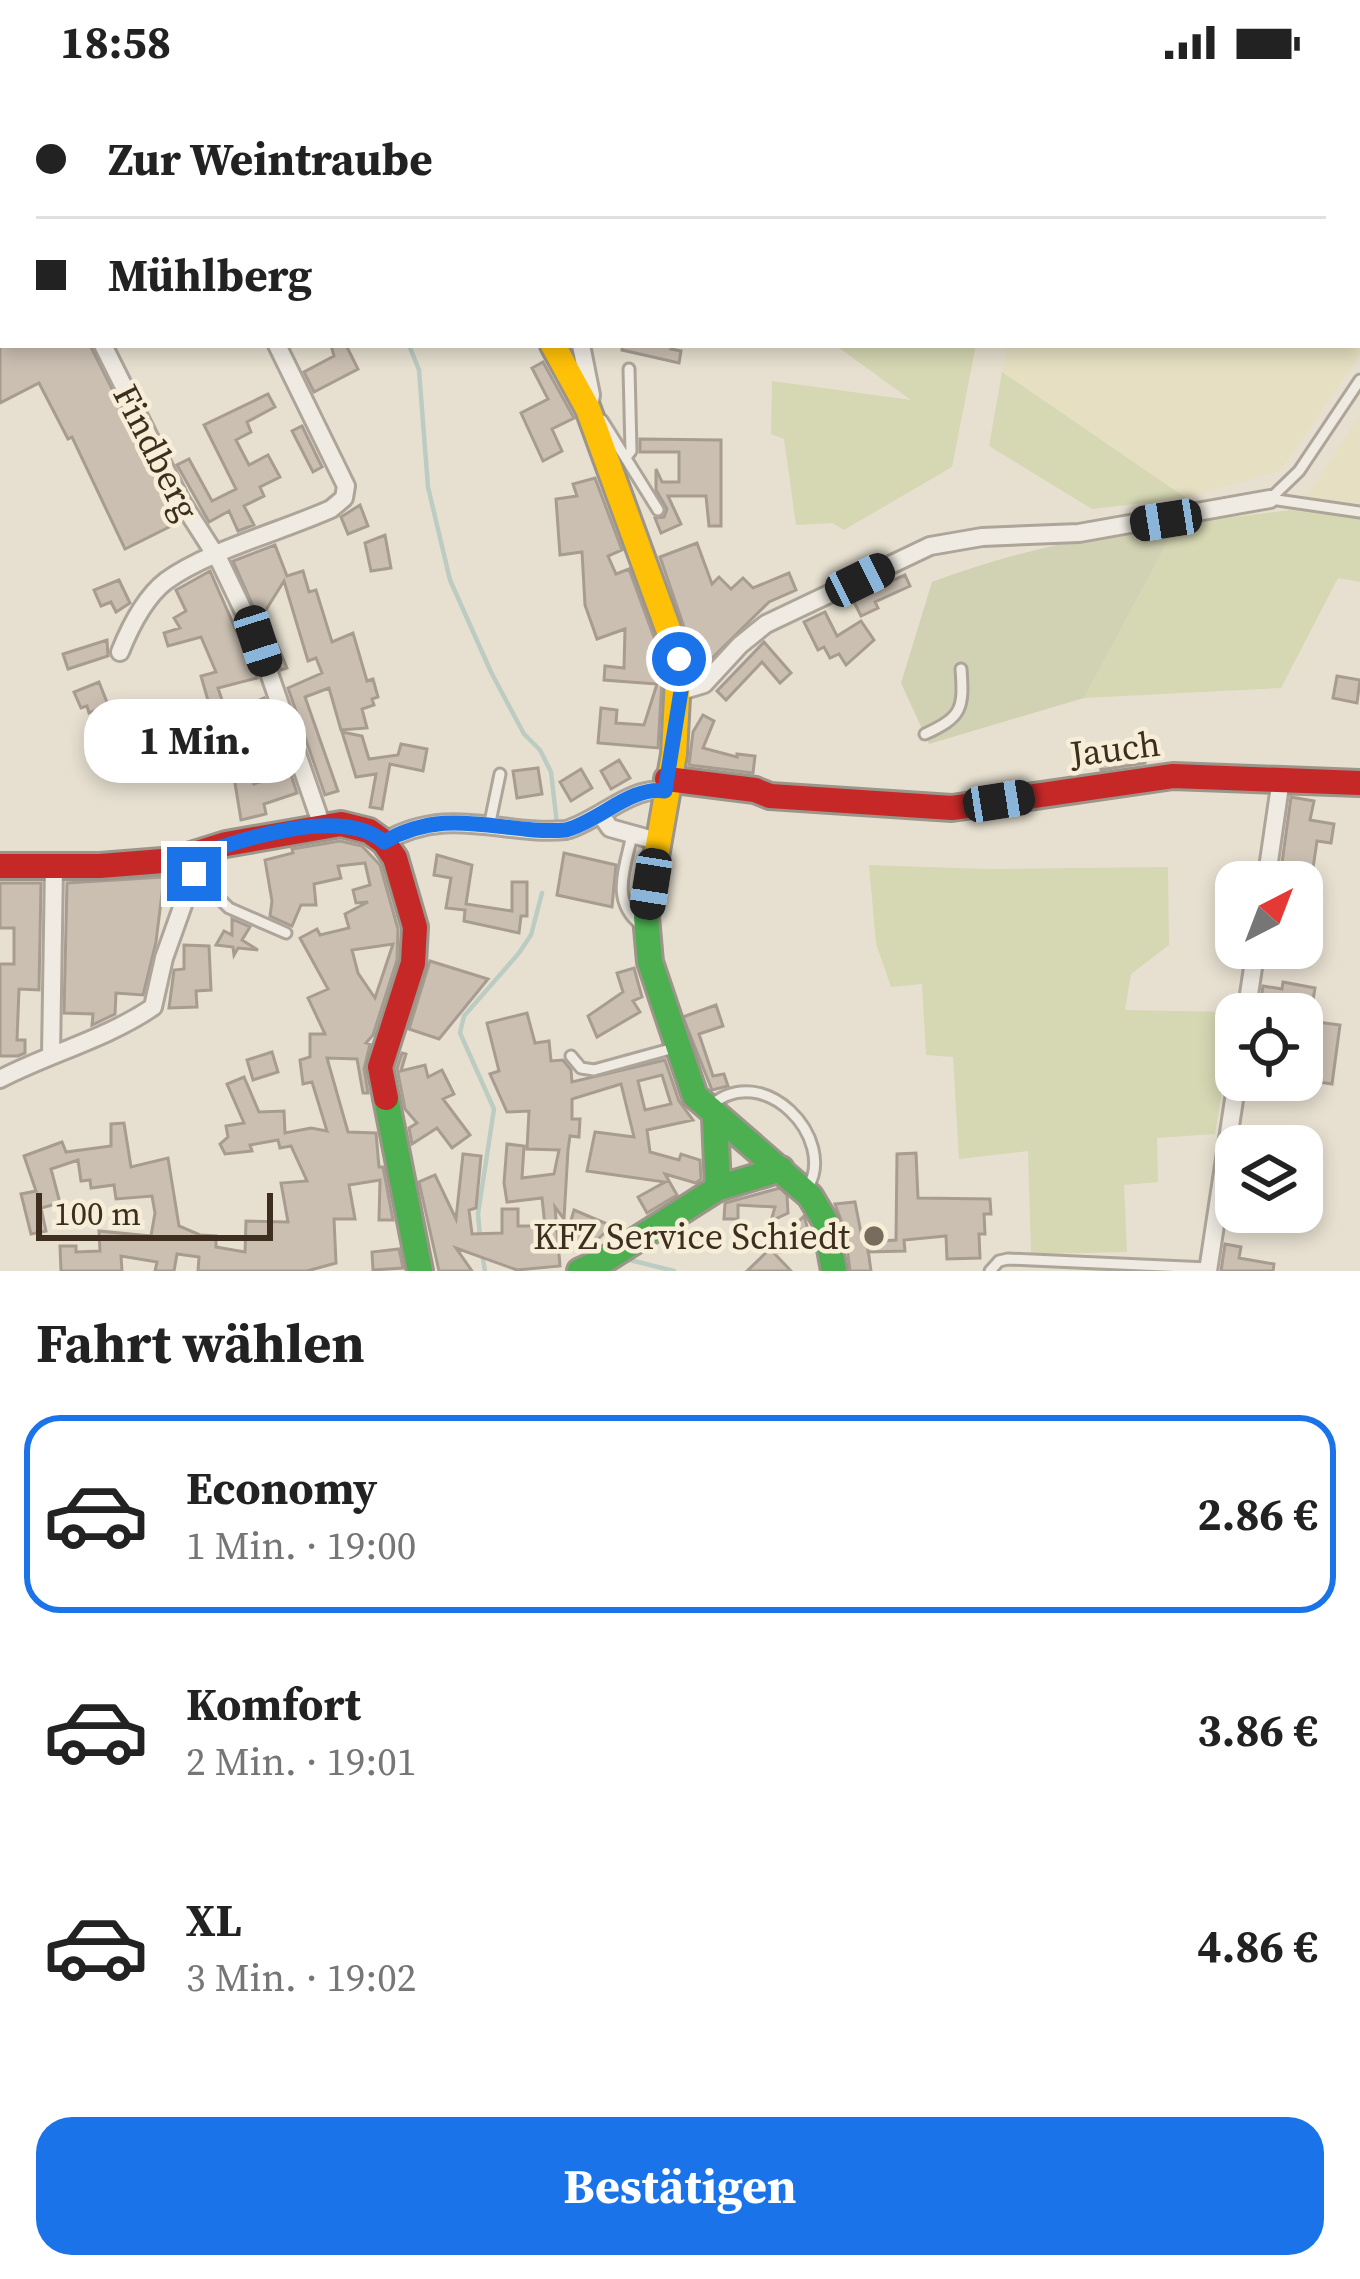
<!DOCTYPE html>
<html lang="de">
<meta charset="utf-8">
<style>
:root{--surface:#fff;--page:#f2f2f2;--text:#222;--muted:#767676;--line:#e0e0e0;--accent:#1a73e8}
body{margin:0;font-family:"Source Serif 4",serif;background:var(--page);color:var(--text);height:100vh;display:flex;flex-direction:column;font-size:45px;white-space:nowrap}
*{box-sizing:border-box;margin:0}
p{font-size:39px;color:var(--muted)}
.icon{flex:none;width:66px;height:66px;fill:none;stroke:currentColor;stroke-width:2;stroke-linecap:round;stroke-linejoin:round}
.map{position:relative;height:1187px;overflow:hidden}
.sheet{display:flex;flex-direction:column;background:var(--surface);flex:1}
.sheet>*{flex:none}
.banner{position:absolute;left:0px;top:0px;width:1362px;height:264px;box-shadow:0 6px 18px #0003;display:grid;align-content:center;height:264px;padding:0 36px;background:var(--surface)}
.needle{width:78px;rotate:42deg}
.buttons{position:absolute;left:1215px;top:777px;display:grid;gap:24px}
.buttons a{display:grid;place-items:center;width:108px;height:108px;border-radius:24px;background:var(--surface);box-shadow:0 6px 18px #0003;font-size:60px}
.scale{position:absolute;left:36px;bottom:30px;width:237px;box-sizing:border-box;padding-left:12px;border:6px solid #3d2e20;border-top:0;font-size:33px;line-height:42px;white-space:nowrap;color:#3d2e20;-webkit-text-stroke:9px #f7eed8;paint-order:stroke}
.end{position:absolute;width:54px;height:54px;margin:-27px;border:15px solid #1a73e8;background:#fff;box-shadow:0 0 0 6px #fff}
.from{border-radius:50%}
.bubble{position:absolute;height:84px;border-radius:36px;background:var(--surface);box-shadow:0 6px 18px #0003;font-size:39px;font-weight:700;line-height:84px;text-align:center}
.car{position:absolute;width:36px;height:72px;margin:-36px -18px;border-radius:15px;box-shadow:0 0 9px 3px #0007;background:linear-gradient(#222 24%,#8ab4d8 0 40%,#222 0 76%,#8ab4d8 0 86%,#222 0)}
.banner b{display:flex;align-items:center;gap:42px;height:114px;font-size:45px}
.banner b+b{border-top:3px solid var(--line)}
.banner i{width:30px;height:30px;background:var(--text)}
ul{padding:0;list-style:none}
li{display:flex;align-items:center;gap:36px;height:198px;margin:0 24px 18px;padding:0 12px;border:6px solid transparent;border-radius:36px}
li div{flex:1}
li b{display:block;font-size:45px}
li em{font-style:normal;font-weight:700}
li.current{border-color:var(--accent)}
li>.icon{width:108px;height:108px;stroke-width:1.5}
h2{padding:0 36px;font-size:54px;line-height:144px}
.button{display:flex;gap:24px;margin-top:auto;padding:24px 36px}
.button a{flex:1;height:138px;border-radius:36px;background:var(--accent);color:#fff;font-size:48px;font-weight:700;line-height:138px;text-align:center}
.status{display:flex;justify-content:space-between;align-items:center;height:84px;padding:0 60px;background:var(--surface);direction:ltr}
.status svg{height:33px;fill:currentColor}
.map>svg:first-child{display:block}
</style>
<div class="status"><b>18:58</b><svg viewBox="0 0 49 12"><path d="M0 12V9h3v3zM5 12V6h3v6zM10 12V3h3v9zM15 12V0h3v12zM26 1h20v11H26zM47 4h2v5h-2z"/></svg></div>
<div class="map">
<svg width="1360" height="1187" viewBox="0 0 1360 1187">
<rect width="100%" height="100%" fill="#e7e0d1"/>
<path fill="#e6dfc2" d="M767,0h593v271l-80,116 -94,27 -184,-126 5,-27h352v-258z
M1360,331v89l-54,-7z"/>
<path fill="#d6d7b3" d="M835,261h141l-24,122 -108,63 -12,-7 -36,2 -12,-86 -13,-5 1,-53 139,19z
M1002,288l184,126 -94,11 -103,-63z
M1289,426l71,9v63l-22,-4 -57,110 -197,10 93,-174z
M869,781l117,4 182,-2 1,78 -38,29 -6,36 110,2 -20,122 -58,4 1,44 -34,3 3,67 -96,2 -3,-103 -69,8 -6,-102 -27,-2 -4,-71 -31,3 -15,-43z"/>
<path fill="#d1d1b3" d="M1177,440l-93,174 -155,46 -28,-61 31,-101c79,-30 161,-47 245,-58z"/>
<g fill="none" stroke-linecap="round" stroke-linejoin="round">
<path stroke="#bcccc2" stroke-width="4.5" d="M247,0l2,3
M409,261l10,25 9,117 22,93 41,92 33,62 16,16 11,22 6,52
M480,1152l-2,-22 16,-105 -34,-76 4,-17 55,-63 12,-18 11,-42
M482,1169l3,18
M630,1176l44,11"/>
</g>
<path fill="#cbbfb2" stroke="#a89c90" stroke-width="3" fill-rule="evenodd" d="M0,261h90l89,177 -54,27 -53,-112 -4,2 -29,-56 -39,20z
M331,261h15l12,24 -44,23 -10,-20 30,-16z
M623,261h49l-1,4 10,2 -2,12 -57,-13z
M543,278l31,56 -22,11 10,22 -19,10 -22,-48 27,-14 -16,-31z
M268,310l7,13 -28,15 4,10 -15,8 13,25 19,-10 12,22 -20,10 4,9 -20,10 10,19 -16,6 -9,-20 -20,11 -32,-57 12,-6 23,42 24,-12 -32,-64z
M302,342l20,41 -9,5 -21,-41z
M640,355l81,1v86h-12l-3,-30h-38l13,28 -20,9 -6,-15 9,-1 3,-8 -11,-19v-21l6,13h17v-30h-39z
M595,394l27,72 -14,6 8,18 13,-5 34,93 -5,86 -60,-5 3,-35 16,2 -1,13 28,2 13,-41 -53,-4 1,-14 19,2 1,-39 -28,10 -12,-34 -3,-53 -22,3 -4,-56 21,-3 -4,-12z
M360,421l8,21 -20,8 -7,-17z
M385,451l6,33 -20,3 -6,-28z
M697,459l15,41 7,-7 12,12 12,-11 10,10 36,-15 7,17 -27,12 -67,66 -6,-6 -36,-105z
M275,461l12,31 16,-5 6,21 7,-2 16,52 21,-9 14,48 6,-2 5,18 -6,2 2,6 -12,4 5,19 -26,2 -12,-42 -24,9 33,94 -13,4 -37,-107 34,-15 -6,-15 -8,3 -24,-80 -20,32 23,55 -6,2 -48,-109z
M210,487l47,107 -39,10 4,12 -13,4 -8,-28 15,-4 -15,-35 -33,9 -4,-13 16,-5 -6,-10 12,-7 -10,-21z
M905,491l5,11 -35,16 3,6 -17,8 -9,-18z
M119,496l11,23 -14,9 -5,-10 -10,4 -7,-16z
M825,528l12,24 24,-15 13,19 -28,25 -7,-11 -9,4 -6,-11 -6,3 -14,-28z
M107,556l1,16 -40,13 -5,-15z
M764,558l27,31 -11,10 -18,-21 -36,38 -9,-9z
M1337,592l23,4 -3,23 -24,-5z
M99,598l9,23 -19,8 -2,-7 -6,2 -7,-16z
M264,614l12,33 -23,6 -12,-29z
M703,631l11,6 -11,27 34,9v-3l18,2 -2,17 -64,-8 4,-33z
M247,648l7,52 36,-12 7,21 -33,11 2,10 -25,6 -14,-86z
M342,648l20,4 7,23 29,-4 3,-11 26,5 -4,22 -33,-7 -8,45 -12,-2 6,-33 -20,3z
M1144,669l1,10 -44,7 -1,-11z
M619,676l11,18 -19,11 -10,-18z
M538,684l4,26 -25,4 -4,-27z
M581,685l11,19 -21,13 -11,-19z
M1291,713l23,4 -4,19 24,4 -3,19 -14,-2 -4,27 -31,-5z
M340,757l22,5 18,19 18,64 -1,31 -24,75 -7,8 4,1 -6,25 4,24h-5l-6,-34 -30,-1 21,74 28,1 3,34h4l10,53h-14l1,-40 -31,5 6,34h-21l2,44 -29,8h-109l1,-14 -22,-3 -3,17h-19l2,-9 -36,-6 1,15h-61l-1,-25h16v6l24,-1 -1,-20 52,5 4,-23 -3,-17 -36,3 -2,-14 -23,3 -1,-8 -9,1 -3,-21 -27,9 9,34 -19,5 5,23 -15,3 -10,-40 15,-3 -12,-35 38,-14 4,10 45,-6v-22l13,-1 7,44 37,-9 11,68 21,9 16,1v11l29,5 1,-31 42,1 -7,-39 26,-2 -16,-35 -11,2 -2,-8 -28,5 2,6 -27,3 -5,-10 8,-7 -2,-11 18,-3 -17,-39 17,-7 15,35 25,-1 1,22 26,-5 16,3 -15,-49 -9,2 -3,-24 10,-3v-23h15l-17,-36 20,-9 -28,-51 17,-9 3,6 29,-7 -4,-14 23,-12 -12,1 -3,-13 17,-5 -5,-22 -27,3 3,12 -27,6 2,21h-15l-9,21 -22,-10 2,-15 -7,-41 28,-7 -1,-4zM393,860l-18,54 -17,-25 -6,-23z
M564,769l52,12 -4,42 -55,-12z
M437,771l35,10 -6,39 46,7v-29h15v34h-6l-2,17 -55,-12 1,-11 -19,-2 5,-30 -17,-3z
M164,793l-8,65 -13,53 -27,-2 -1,21 -23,11 1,-11 -29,-1 3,-130z
M0,799h41l-2,107 -20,-1 -2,51h8v13l-7,3h-18v-92h14v-36h-14z
M232,835l18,8 -8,13 16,10 -20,-2 -4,7 -1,-8 -17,-2 8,-14 8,4z
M184,861l25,1 2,44 -15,1 1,16 -28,1 5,-38 10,-1z
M430,877l58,18 -49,60 -30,-10z
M634,884l8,29 -9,4 7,11 -43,25 -9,-21 35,-24 -6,-19z
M1283,898l32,6 -4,25 -51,-7 3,-20 19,3z
M716,921l7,21 -24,8 14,42 11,-2 4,12 -16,4 -29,-73z
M527,929l8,30 14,-2 2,20 12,-1 8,10 1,12 93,-22 14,41 14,19 -46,10 3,22 29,8 2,-6 19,6 1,19 -5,4 -31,-9 12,21 -30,18 -9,-16 27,-15 -78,-11 8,-39 39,5 -13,-53 -49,15v20h8l-1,18 -9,-1 -2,14 -4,69 -9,-12 5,59 -43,4 -61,-22 16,23h-33l-20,-89 16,-7 21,44 7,-65 18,2 -5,52 -7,2 3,24 30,-1v-24h16v17h27l-3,-28 -35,4 -3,-19 3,-39 17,2 -2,32 32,-4 5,-24 -32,-1 2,-38 -22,1 -17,-38 9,-3 -12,-48zM662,991l9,29 -26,6 -7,-29z
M1302,936l38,5 -8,59 -26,-4 4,-33 -8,-1z
M272,968l6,20 -25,8 -6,-20z
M402,969l4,1 -5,17 24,-6 3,12 14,-7 12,24 -11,5 27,36 -18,13 -15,-20 -25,16 -3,-16 8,-5 -12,-14 -8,-41z
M916,1069l2,45 72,1 1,15h-7l1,20h-6l1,24 -33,1 -1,-23 -42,4 1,11 -37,1v-10l28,-2 1,-86z
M780,1104l7,7 1,18 -17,8 4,-14 -37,-2v14h-14l1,-16z
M855,1118l8,41 4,-1 4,29h-21l-5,-40 -10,-27z
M574,1126l38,16 -27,25 -16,-24z
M804,1132l9,31 -39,6 17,18h-44z
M1225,1160l16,3 -2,11 35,6 -1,7h-52z
M399,1165l4,19 -30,2 -1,-18z"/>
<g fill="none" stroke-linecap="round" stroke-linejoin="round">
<defs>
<path id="lane" d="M1360,296l-61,91 -29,28 90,13
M602,336l56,90
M627,372l4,-5 -2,-82
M925,650c37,-17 39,-25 36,-65
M490,738l10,-48
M632,751c-7,33 -22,66 9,90
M196,792l33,32 57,25
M571,972l10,12 13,2 80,-22
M710,1022c54,-47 127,33 98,81
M990,1187l9,-10 9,-2 200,9"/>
<path id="street" d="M28,0l1,3
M560,0v3
M0,205l3,-1
M103,261l78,156 39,61 38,79 64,185
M581,261l10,50 -2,13
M120,568c10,-25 24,-54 46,-71 41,-30 116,-50 165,-72l13,-11 2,-12 -69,-141
M681,607l23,-7 36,-39 26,-21 164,-78 52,-9 97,-4 191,-34
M601,731l9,13 47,13
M384,758c65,-38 118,-6 182,-12 33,-9 64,-44 99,-39
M1266,798l15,-103
M1246,930l10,-66
M51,971l3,-188
M0,995c50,-26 106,-40 153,-72l11,-49 30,-84 -1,-17
M1208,1187l29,-191"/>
<path id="fast" d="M649,813l-3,20 4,45 45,134 115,100 15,25 9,50
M386,1014l34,173
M715,1034l3,70
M580,1187l25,-11 113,-72 63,-19"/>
<path id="slow" d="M553,261l35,64 91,250 -5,95 -25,143"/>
<path id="jam" d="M375,0l2,3
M667,695l88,11 15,6 182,12 221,-32 187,7
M0,782h100l75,-6 51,-16 115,-20 28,7 15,11 11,16 20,69 -2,36 -33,104 6,31"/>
</defs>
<use href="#lane" stroke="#ada599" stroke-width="15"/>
<use href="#street" stroke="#ada599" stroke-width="22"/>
<use href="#fast" stroke="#9c958a" stroke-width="30"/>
<use href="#slow" stroke="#9c958a" stroke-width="30"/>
<use href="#jam" stroke="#9c958a" stroke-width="30"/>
<use href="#lane" stroke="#efebe3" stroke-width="9"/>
<use href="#street" stroke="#efebe3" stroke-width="16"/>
<use href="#fast" stroke="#4caf50" stroke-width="24"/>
<use href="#slow" stroke="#ffc107" stroke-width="24"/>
<use href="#jam" stroke="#c62828" stroke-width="24"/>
</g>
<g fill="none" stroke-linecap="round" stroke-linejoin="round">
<path stroke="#1a73e8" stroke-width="15" d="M194,790l-1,-17c48,-18 149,-51 191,-15 64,-38 118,-7 182,-12 34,-9 64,-44 99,-39l16,-100 -2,-32"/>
</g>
<circle fill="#786c5e" stroke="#f7eed8" stroke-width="4.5" cx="874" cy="1152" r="12"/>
<g text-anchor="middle" stroke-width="9" stroke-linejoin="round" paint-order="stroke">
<g font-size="36" fill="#3d2e20" stroke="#f7eed8">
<text transform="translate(157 368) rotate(63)" y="13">Findberg</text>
<text transform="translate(1115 664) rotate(-7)" y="13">Jauch</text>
</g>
<g font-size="36" fill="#3d2e20" stroke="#f7eed8" text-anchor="end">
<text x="850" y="1165">KFZ Service Schiedt</text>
</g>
</g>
</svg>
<div class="buttons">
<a><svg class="needle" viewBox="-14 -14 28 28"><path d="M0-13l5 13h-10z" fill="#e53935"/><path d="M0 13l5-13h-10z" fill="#767676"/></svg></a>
<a><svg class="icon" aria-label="locate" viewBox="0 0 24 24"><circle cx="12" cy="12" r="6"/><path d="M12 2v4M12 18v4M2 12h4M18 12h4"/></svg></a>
<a><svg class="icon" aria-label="layers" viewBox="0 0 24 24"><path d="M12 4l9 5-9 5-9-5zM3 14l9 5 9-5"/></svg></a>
</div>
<div class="scale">100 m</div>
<i class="end from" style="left:679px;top:575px"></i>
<i class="end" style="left:194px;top:790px"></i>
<div class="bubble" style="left:84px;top:615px;width:222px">1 Min.</div>
<i class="car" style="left:1166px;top:436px;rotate:261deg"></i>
<i class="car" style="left:860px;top:496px;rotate:64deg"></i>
<i class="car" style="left:258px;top:557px;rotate:162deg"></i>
<i class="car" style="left:999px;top:717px;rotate:81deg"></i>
<i class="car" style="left:651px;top:800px;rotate:189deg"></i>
<div class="banner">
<b><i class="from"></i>Zur Weintraube</b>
<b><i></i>Mühlberg</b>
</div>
</div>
<section class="sheet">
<h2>Fahrt wählen</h2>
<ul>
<li class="current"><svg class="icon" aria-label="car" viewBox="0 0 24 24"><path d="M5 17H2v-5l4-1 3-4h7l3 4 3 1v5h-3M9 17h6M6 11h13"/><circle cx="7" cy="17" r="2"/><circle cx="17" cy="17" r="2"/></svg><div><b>Economy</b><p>1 Min. · 19:00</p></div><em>2.86 €</em></li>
<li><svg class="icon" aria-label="car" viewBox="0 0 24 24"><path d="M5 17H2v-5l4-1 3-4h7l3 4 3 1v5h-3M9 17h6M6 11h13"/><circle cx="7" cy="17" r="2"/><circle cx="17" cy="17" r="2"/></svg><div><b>Komfort</b><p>2 Min. · 19:01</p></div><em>3.86 €</em></li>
<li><svg class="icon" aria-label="car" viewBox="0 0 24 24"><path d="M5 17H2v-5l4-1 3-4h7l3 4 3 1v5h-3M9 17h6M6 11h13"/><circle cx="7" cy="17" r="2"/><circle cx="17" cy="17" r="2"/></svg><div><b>XL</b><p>3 Min. · 19:02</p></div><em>4.86 €</em></li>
</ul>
<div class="button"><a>Bestätigen</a></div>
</section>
